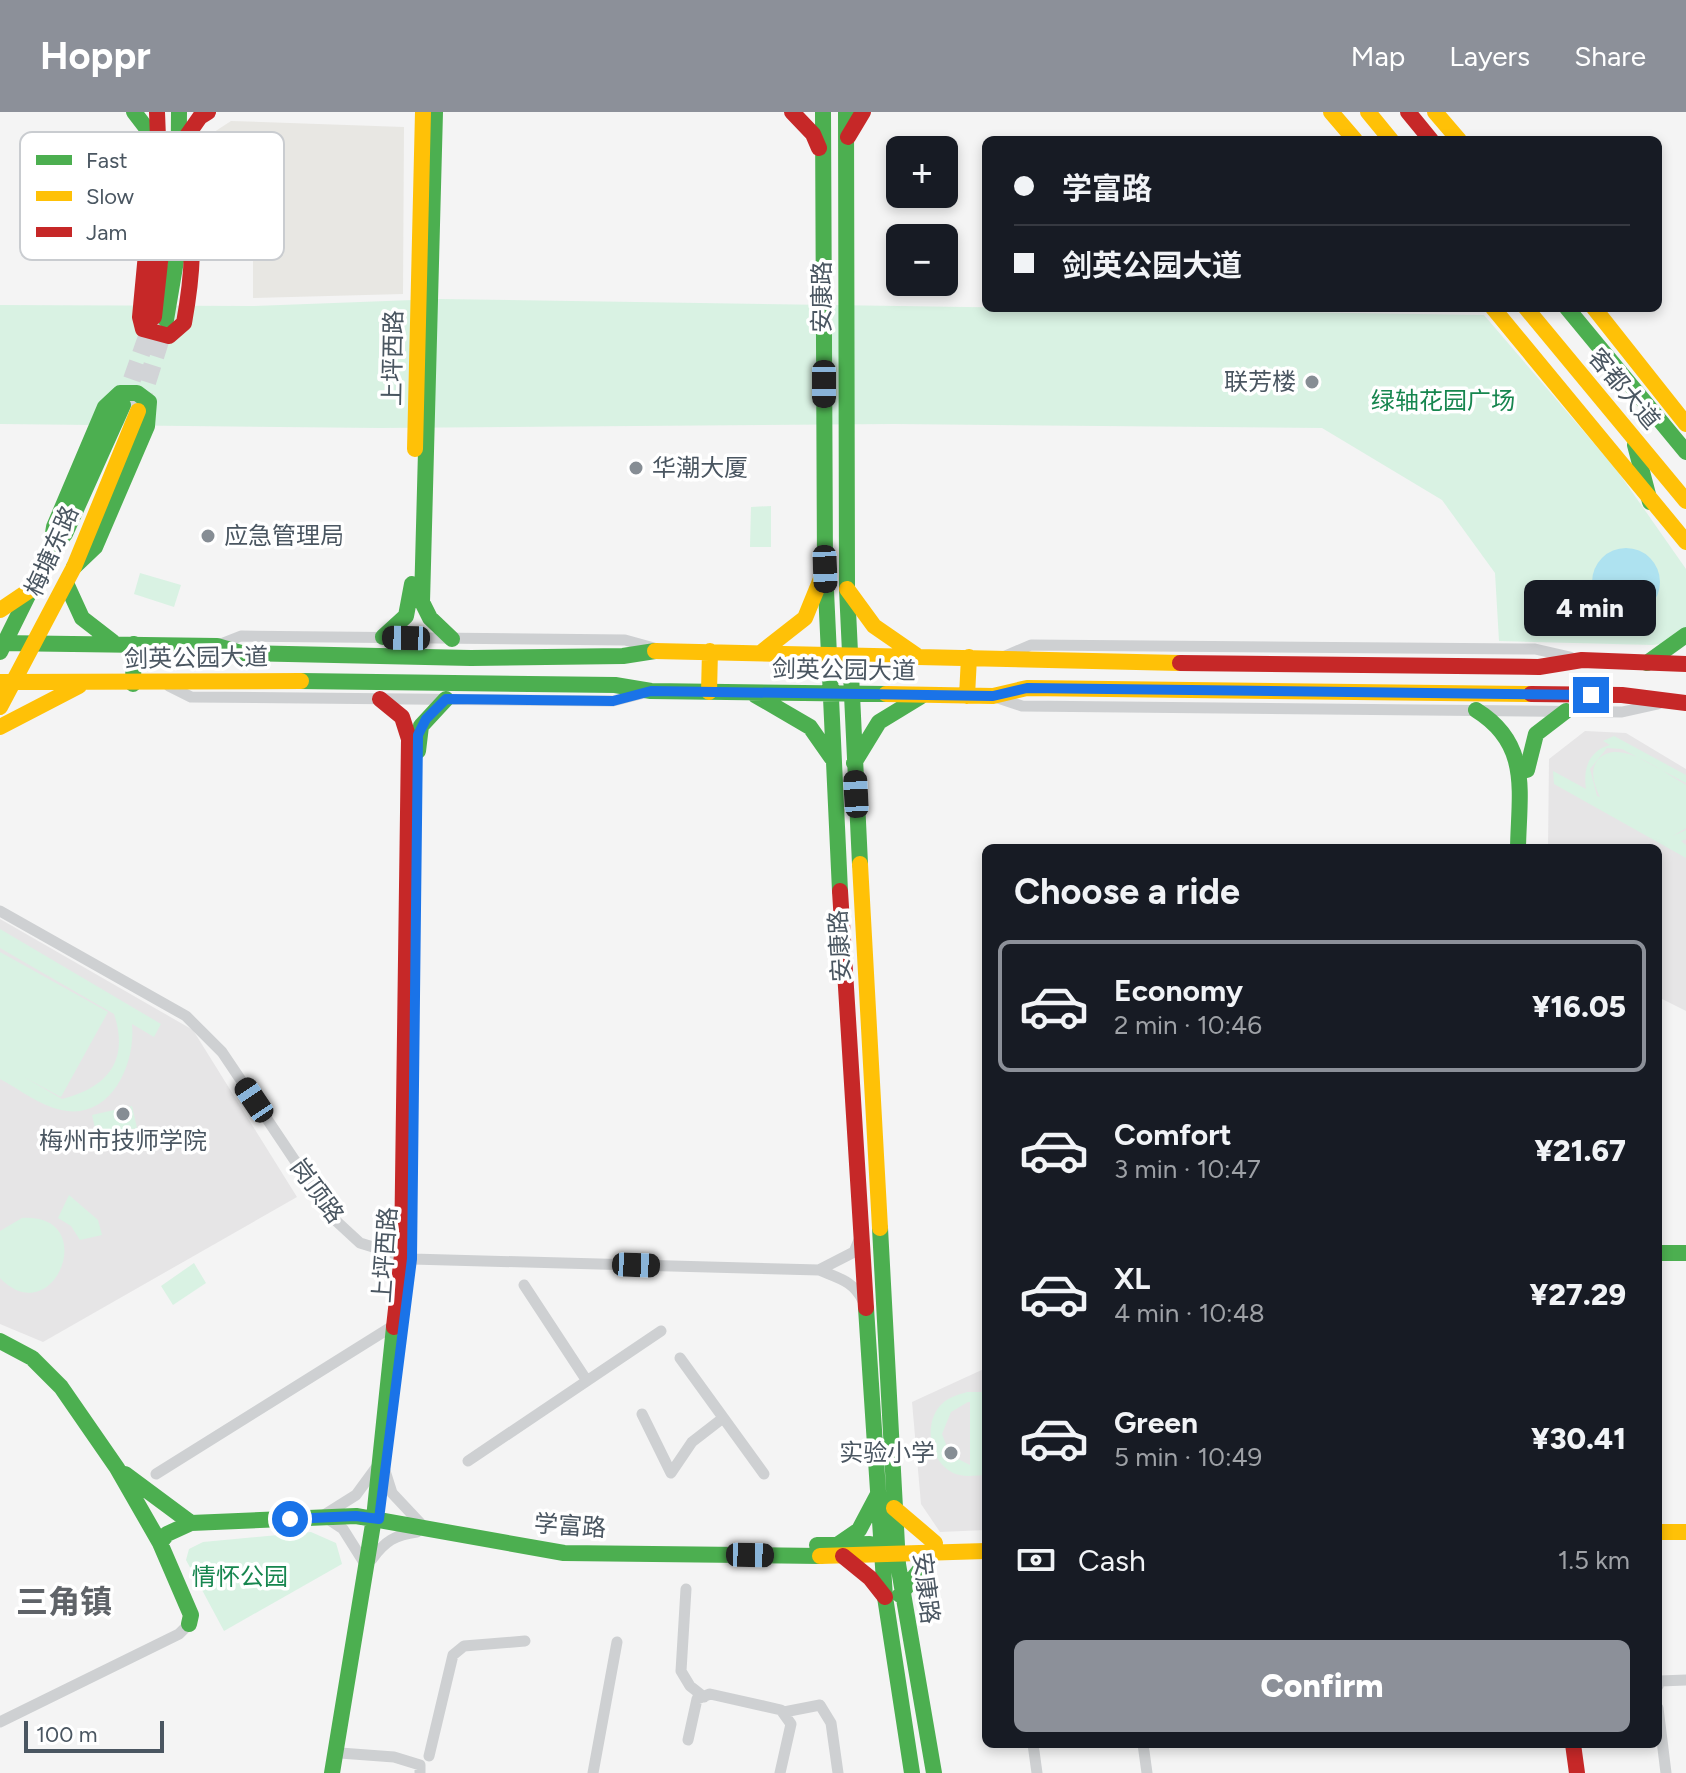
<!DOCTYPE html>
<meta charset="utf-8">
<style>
:root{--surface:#171b24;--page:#242831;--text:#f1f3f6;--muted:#9ea1a6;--line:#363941;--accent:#8c9099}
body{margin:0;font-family:Figtree,"Noto Sans SC",sans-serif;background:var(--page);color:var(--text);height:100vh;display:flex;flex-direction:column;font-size:30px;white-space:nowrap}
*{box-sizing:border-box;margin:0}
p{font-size:26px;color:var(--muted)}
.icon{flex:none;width:44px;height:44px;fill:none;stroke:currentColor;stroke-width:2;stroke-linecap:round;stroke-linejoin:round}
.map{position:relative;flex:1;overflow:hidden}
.sheet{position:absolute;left:982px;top:732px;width:680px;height:904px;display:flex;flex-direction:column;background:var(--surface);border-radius:12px;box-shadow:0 4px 12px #0003}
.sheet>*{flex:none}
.hud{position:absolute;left:982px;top:24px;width:680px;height:176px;border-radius:12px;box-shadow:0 4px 12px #0003;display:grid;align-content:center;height:176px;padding:0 32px;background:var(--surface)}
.tools{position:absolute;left:886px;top:24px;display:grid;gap:16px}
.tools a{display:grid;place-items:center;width:72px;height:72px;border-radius:12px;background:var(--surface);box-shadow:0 4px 12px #0003;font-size:40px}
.scale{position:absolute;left:24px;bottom:20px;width:140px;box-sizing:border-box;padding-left:8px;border:4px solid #4a5661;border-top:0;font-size:22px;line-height:28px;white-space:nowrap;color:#4a5661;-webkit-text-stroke:6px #fff;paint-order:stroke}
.end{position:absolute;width:36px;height:36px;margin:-18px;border:10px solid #1a73e8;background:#fff;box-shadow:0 0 0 4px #fff}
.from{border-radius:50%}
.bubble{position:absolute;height:56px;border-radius:12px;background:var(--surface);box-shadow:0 4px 12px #0003;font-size:26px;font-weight:800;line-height:56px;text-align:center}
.car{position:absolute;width:24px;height:48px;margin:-24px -12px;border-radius:10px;box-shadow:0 0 6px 2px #0007;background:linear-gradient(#222 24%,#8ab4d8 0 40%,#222 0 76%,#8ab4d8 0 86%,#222 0)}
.hud b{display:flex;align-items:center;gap:28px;height:76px;font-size:30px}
.hud b+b{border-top:2px solid var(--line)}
.hud i{width:20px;height:20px;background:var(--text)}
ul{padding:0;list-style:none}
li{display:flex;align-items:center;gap:24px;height:132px;margin:0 16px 12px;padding:0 16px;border:4px solid transparent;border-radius:12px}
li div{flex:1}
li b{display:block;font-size:30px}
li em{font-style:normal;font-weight:800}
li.on{border-color:var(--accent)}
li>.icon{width:72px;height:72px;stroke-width:1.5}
h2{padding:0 32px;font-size:36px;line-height:96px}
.pay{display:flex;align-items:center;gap:20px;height:88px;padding:0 32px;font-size:30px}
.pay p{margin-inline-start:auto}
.primary-button{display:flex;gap:16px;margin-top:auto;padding:16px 32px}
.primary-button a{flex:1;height:92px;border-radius:12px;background:var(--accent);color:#fff;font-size:32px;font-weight:800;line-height:92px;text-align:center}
header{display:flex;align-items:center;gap:48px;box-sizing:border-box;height:112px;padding:0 40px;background:var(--accent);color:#fff}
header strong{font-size:38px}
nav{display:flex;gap:44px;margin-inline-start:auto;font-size:28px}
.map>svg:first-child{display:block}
</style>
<header>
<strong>Hoppr</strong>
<nav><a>Map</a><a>Layers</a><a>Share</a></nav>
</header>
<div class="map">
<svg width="1686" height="1661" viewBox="0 0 1686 1661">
<rect width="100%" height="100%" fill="#f4f4f4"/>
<path fill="#e8e7e3" d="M231,9l173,6 -1,167 -150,4v-85l-51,-1 6,-76z"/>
<path fill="#e6e5e6" d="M1585,619l41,2 60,36v242l-28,-14v-149h-110l1,-89z
M0,807l193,111 104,167 -254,145 -43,-18z
M986,1256v162l-46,2 -19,-28 -9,-102z"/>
<path fill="#d9f2e3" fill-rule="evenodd" d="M440,187l1044,16 132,154 70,100v65l-13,8 -20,3 -154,-4 -4,-68 -53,-73 -120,-72 -428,-4 -514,4 -380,-4v-119l253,1z
M771,394v41h-21l1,-40z
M140,461l41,12 -7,22 -40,-13z
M1614,624l72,39v8l-64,-34 -15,-1 -17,21 7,27 3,1c-5,-11 -11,-25 -3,-36 20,-26 67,12 89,24v43l-13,8 13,-6v9l-5,2 5,4v13l-132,-74 -1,-13 33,18c-3,-19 2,-38 24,-44l-7,-4z
M0,817l161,95 -7,13 -22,-13c4,41 -22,97 -71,86 -22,-5 -42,-21 -61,-31v-127l108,60 -47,85 -37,-20 38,22c44,-11 68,-37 52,-85l-114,-66z
M132,994l5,22 -40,9 -5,-22z
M69,1083l29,25 4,15 -22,5 -9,-14 -13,-8z
M22,1106c80,-5 32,116 -22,60v-47z
M194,1151l12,20 -33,22 -12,-19z
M967,1280h19v83c-8,0 -18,2 -26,0 -28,-6 -38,-47 -21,-68 7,-9 18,-12 28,-15zM968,1290h2v63l-20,-10 -8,-21 9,-22z
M311,1420l25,11 6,21 -118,67 -38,-71 3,-11 14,-7z"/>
<path fill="#aee2f0" d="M1592 470a34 34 0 1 1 68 0a34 34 0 1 1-68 0Z"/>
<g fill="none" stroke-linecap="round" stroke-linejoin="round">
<path stroke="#d2d4d7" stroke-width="18" stroke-dasharray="18 9" stroke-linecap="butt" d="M123,293l31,-88
M139,296l27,-86"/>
<path stroke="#ced0d2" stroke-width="11" d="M218,533l23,-9 384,4 29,8
M1003,545l28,-12 504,4 35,8
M169,574l22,11 422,4 31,-8
M998,586l24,8 600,6 36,-8
M0,799l186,105 36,36 112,167 26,24 52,16 407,11c19,8 35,11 44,31
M819,1158l35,-18 6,-14
M524,1173l63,96
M680,1246l84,116
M642,1302l29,59
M468,1349l193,-130
M385,1359l7,22 31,33
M671,1361l21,-31 31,-24
M156,1362l240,-150
M321,1405l35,-22 22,-30
M325,1405l18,12 22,35
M372,1447c13,-18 23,-24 45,-27
M686,1477l-5,82 9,15 14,11
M1658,1574l2,-5 26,-1
M1658,1596l8,65
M784,1600l36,-7 11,18 7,50
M0,1610l179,-88 10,-10
M688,1628l9,-41 13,-5 71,16 10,14 -11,49
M1033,1632l4,29
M1143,1632l4,29
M340,1641l54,4 26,8v8
M429,1644l24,-101 11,-9 61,-5
M593,1661l24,-131"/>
<path stroke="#4caf50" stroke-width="16" d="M134,0l23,30
M435,0l-13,490 8,16 22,21
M823,0l2,457 15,322
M846,0l1,477 13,275
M1567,196l119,144
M166,208l12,-71 1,-137
M1635,333l15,57
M50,439l4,-24 51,-120 15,-14h17l12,9 -2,24 -52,121 -21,20
M66,471l16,35 31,24
M383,525l23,-21 6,-32
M0,531l217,3 24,7 230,5 152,-2 32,-5
M0,540l50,-101 15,-17 58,-129
M1647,551l39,-28
M301,569l314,4 36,6 235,3
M133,572l1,-40
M755,583l55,32 21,30
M1476,598c55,34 43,82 42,138
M418,639l3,-25 25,-27
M854,651l25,-41 41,-25
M1527,658l9,-36 30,-23
M880,1116l18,336 36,209
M1658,1141h28
M866,1196l19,289 27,176
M0,1229l32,17 29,29 56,81 43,75 31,72 -2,9
M125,1362l66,49
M160,1431l7,-9 24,-11 165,-7 208,37 256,3
M817,1433l53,-1
M837,1433l22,-15 18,-34
M900,1483l34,-43
M332,1661l42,-255 20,-191"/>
<path stroke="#ffc107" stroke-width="16" d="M1331,0l24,28
M1368,0l23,28
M1435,0l24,28
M1493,196l193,234
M1526,196l160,193
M1594,196l92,116
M415,337l8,-337
M847,477l27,37 42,29
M0,498l30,-20
M655,539l525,12
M763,539l42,-33 20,-49
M0,570l301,-1
M709,580l1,-41
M886,582l107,2 34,-8 504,6
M967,584l2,-39
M0,595l74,-140 64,-156
M0,615l79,-41
M860,752l20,364
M894,1396l41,35
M1658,1420h28
M820,1444l166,-5"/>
<path stroke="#c62828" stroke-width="16" d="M792,0l21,22 6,14
M1408,0l23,28
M848,25l15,-25
M179,35l21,-30 8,-5
M157,63l-6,26 -11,116 3,12 26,7 15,-13c10,-55 13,-106 -5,-159
M154,205l8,-73 -5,-132
M1180,551l359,4 43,-7 104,4
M1531,582l91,1 64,8
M380,587l22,18 7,22 -7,516 -8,72
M840,779l26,417
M843,1444l27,22 15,19
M1573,1632l4,29"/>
</g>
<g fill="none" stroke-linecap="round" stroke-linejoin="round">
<path stroke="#1a73e8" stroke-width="10" d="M290,1407l66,-3 23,3 33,-260 6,-524 8,-16 20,-20 167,2 38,-10 342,5 34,-8 564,7"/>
</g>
<g fill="#868d94" stroke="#fff" stroke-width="3">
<circle cx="1312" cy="270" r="8"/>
<circle cx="636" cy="356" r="8"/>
<circle cx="208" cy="424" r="8"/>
<circle cx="123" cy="1002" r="8"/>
<circle cx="951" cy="1341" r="8"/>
</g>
<g text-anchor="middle" stroke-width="7" stroke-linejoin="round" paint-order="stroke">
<g font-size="24" fill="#4a5661" stroke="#fff">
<text transform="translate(822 185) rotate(-90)" y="8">安康路</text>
<text transform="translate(393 246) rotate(-89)" y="8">上坪西路</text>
<text transform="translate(1624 277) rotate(50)" y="8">客都大道</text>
<text transform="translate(52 439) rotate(-66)" y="8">梅塘东路</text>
<text transform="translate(196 546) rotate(-1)" y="8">剑英公园大道</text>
<text transform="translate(844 558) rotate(1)" y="8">剑英公园大道</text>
<text transform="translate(840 834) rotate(-93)" y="8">安康路</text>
<text transform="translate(317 1079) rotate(54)" y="8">岗顶路</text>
<text transform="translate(385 1143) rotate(-86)" y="8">上坪西路</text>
<text transform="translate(570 1414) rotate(4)" y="8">学富路</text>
<text transform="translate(926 1476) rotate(83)" y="8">安康路</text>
</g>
<g font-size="24" fill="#4a5661" stroke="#fff" text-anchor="end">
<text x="1296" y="278">联芳楼</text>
<text x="652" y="364" text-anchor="start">华潮大厦</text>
<text x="224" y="432" text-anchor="start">应急管理局</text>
<text x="123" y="1037" text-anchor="middle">梅州市技师学院</text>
<text x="935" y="1349">实验小学</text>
</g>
<g font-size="24" fill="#17864f" stroke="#fff">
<text x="1443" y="297">绿轴花园广场</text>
<text x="240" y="1473">情怀公园</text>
</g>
<g font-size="32" font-weight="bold" fill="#5f6368" stroke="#fff">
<text x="64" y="1501">三角镇</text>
</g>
</g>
<rect x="20" y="20" width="264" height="128" rx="12" fill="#fff" stroke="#c9ccd0" stroke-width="2"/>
<rect x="36" y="43" width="36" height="10" fill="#4caf50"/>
<rect x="36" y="79" width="36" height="10" fill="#ffc107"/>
<rect x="36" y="115" width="36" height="10" fill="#c62828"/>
<g font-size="22" fill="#4a5661">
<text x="86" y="56">Fast</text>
<text x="86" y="92">Slow</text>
<text x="86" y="128">Jam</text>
</g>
</svg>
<div class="tools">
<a>+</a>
<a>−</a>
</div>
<div class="scale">100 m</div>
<i class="end from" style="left:290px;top:1407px"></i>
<i class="end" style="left:1591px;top:583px"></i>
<div class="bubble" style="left:1524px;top:468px;width:132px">4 min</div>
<i class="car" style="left:824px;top:272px;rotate:180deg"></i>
<i class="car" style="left:825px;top:457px;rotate:178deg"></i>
<i class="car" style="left:406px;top:526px;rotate:271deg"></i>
<i class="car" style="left:856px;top:682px;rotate:357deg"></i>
<i class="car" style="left:254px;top:988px;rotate:326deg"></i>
<i class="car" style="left:636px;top:1153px;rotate:92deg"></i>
<i class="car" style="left:750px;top:1443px;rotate:91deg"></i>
<div class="hud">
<b><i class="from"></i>学富路</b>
<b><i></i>剑英公园大道</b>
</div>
<section class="sheet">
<h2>Choose a ride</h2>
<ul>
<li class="on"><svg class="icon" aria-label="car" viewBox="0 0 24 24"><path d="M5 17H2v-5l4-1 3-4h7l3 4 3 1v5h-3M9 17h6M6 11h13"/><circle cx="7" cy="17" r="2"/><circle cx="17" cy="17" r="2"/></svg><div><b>Economy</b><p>2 min · 10:46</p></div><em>¥16.05</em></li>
<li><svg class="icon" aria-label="car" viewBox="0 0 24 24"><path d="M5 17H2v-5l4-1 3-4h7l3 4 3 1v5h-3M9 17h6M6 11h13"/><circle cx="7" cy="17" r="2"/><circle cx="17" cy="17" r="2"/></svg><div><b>Comfort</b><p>3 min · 10:47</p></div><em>¥21.67</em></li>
<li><svg class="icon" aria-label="car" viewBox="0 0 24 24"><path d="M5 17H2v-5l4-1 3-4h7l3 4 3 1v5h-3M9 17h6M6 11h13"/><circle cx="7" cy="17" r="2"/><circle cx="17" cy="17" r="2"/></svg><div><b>XL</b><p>4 min · 10:48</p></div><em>¥27.29</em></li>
<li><svg class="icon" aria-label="car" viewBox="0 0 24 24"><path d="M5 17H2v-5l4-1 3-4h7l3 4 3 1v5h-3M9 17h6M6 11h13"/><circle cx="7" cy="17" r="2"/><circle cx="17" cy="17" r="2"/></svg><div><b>Green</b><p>5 min · 10:49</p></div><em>¥30.41</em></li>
</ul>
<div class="pay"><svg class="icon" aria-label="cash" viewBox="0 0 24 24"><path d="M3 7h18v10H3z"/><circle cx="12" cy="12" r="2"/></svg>Cash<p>1.5 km</p></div>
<div class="primary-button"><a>Confirm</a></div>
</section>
</div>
